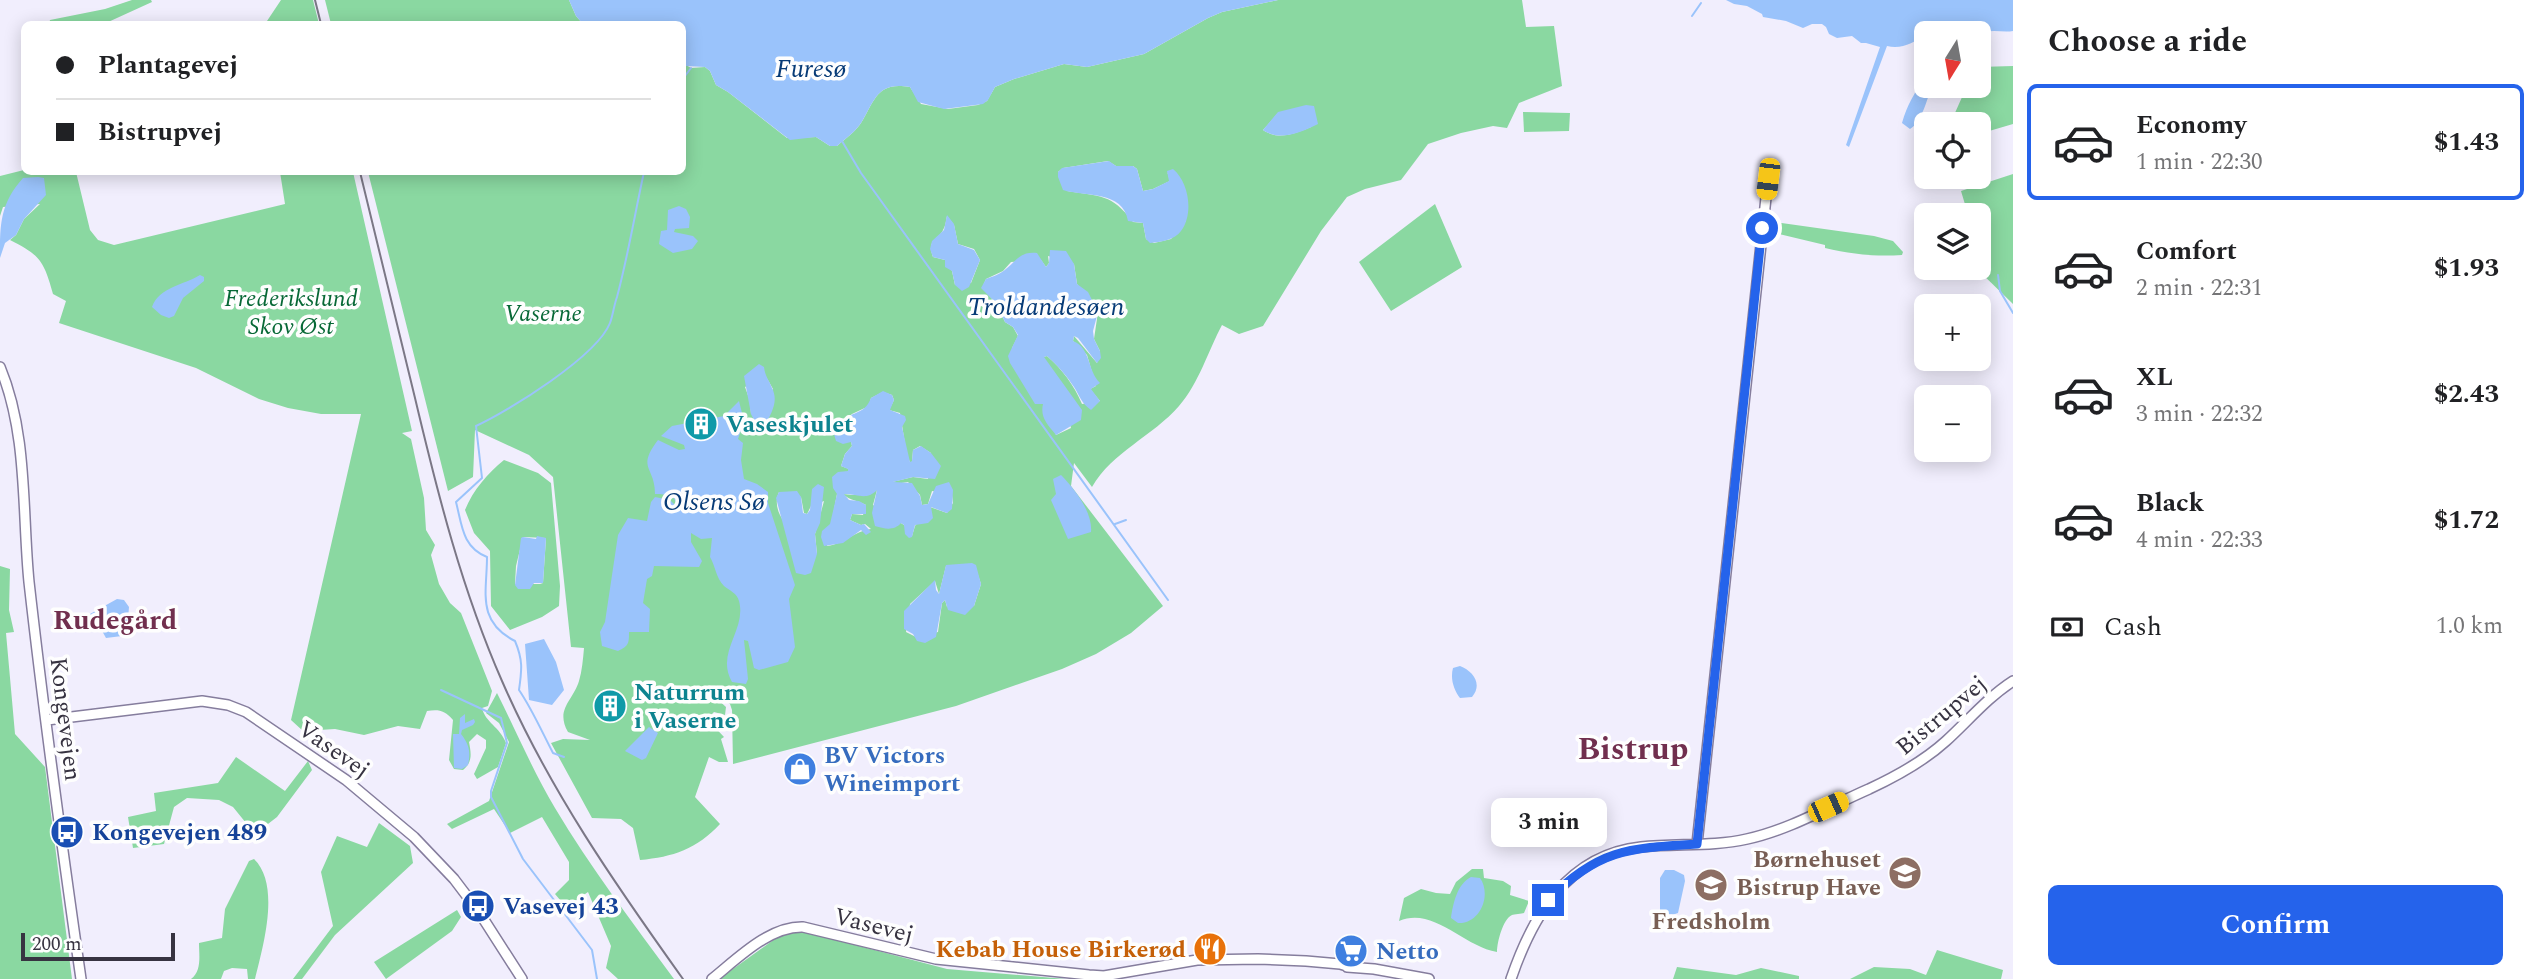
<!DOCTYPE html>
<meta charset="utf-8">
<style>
:root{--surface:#fff;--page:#f6f6f6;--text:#202124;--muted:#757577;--line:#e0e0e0;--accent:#2563eb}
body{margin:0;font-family:Spectral,serif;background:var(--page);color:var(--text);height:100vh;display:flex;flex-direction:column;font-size:26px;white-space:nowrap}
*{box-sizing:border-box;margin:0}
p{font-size:23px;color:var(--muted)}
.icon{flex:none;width:38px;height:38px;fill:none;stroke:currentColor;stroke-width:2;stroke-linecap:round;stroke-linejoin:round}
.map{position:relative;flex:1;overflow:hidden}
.side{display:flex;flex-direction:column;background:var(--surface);width:525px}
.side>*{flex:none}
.hud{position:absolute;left:21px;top:21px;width:665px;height:154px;border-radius:10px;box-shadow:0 4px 18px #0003;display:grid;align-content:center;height:154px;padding:0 35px;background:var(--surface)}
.needle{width:46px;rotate:191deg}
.tools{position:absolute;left:1914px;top:21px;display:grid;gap:14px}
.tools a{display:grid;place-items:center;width:77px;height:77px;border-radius:10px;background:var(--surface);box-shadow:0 4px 18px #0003;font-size:35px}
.scale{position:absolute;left:21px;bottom:18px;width:154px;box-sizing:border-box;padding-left:7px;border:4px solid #373341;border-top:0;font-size:19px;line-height:24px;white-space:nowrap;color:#373341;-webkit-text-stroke:5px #fefefe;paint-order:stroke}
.end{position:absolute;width:32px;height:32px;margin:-16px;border:9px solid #2563eb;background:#fff;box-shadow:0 0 0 4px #fff}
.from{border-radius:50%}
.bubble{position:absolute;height:49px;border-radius:10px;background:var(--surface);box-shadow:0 4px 18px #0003;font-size:23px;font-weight:700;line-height:49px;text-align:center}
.car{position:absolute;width:21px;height:42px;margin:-21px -10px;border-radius:9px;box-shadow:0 0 5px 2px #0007;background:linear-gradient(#f5c518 24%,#345 0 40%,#f5c518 0 76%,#345 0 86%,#f5c518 0)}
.hud b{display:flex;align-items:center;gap:24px;height:66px;font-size:26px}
.hud b+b{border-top:2px solid var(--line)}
.hud i{width:18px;height:18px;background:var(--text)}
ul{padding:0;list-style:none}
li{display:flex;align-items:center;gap:21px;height:116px;margin:0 14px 10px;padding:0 21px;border:4px solid transparent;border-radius:10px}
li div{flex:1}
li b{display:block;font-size:26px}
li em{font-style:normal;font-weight:700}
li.selected{border-color:var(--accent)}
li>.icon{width:63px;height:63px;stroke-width:1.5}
h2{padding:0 35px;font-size:32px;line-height:84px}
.pay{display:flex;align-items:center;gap:18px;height:77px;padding:0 35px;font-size:26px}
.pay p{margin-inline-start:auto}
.primary-button{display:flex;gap:14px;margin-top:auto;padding:14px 35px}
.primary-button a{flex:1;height:80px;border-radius:10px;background:var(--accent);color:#fff;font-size:28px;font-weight:700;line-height:80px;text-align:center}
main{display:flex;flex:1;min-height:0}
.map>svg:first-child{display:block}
</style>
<main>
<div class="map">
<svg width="2013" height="979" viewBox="0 0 2013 979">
<rect width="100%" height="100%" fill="#f1eefd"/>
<path fill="#8ad8a1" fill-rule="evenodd" d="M132,0h19l1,2 -46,21 -57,1 1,-4 55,-11z
M281,0h32l6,24h-54z
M325,0h244l7,16 7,8h-252z
M1278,0h244l4,27 28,-1 8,60 -43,17 -12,25 -14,-2 -32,7 -33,11 -27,36 -36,9 -18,8 -26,34 -58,95 -24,8 -17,-9c-14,26 -23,58 -43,81 -26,30 -67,46 -87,81l-18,-24 -3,23 92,120 -32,27 -35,21 -34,15 -106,37 -223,58 -1,-54 -2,-6 -12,-8 -28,5 -6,-6 4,7 27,-5 11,10 -1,8 -11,-3 -7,7 17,18 -3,2 7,23h-9l-10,-5 -14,40 25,27c-23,25 -47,33 -80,36l-7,-32 -12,-9 -29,-1 -41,-75 12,-4 27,1 -22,-8c-13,-23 5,-31 11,-51 3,-10 4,-22 5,-33l-13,-1 -18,-170 -24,-22 -54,-25 -2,47 -25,14 -80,-319h314l1,-109 8,5 14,-1 5,4 6,14 12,7 59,46 29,-1 14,9h7c8,-7 18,-14 24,-23 14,-23 16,-42 49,-36l11,17 27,5 30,-4 9,-4 8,-14 19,-8 50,-15 23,3 57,-13 64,-36 14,-6zM1279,112l32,15c-15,6 -32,14 -48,3zM1108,161l8,5h17l4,3 6,22 10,-2 17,-8 -3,-10 19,50 -15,18 -17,4 -8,-4 -3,-16 -10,-1c-22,-29 -32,-25 -66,-31l-9,-19 5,-4zM947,216l7,9 4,19 16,5 6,11 -9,23 -16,2 -3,-14 -7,-11 -12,-3c-7,-19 6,-16 11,-29 2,-4 2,-8 3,-12zM1048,256l26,8 3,20 21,28 -4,27 6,12 -3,12 -23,-27 -1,5 14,14 9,31 -6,3 10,12 -18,3c-8,-19 -20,-35 -35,-48l-4,1 16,23 12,48 -15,7 -13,-32 -31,-55 6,-12 -5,-9 -8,-5 -9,-19 -14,-15 4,-9 17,-8 8,-9 30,-2 5,7 3,-4zM765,375l8,14 -22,25 -1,-13 -5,-14zM883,392l9,3 2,5 -5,10 11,3 7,43 3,6h2l1,-12 7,-4 11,7 -3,26 -15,-2 -21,5 3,2 13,-2 12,13 2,10 6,-1 4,-13 20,4 1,8 -6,10 -17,-6 -15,19 -3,10 -8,-11 -31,-20 4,-15 -24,5 -10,-1c7,7 15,6 23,11l-3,10 -11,-1 -2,6 11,5 4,-1 6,5c-17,2 -26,15 -44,17l10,-52 12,-25 -8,-3 4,-12 7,-8 -1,-4h-3l-8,-18 12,-10 17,-8 2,-8zM779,492h10l12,5 3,16 3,1 4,-8 13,-5 -9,33 2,20c-16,-15 -49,-37 -38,-62zM956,565l21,7 4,12 -7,22 -27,1 -2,-7 -3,3 -4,29 -22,5 -10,-5 4,-28 25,-23 4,13 7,-28z
M2013,66v58l-34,10v-10h-29l17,-38h12v-19z
M1523,112l47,1 -1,18 -45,1z
M24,170l52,2 14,58 8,10 16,5 171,-41 -5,-32h73l59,259 -10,2 9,6 13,59 2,32 9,15 -4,10 8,29 11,19 11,10 31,78 -4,15 -6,2c3,14 18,19 24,35l-8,24 -21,12 -3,-5 12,-26v-8l-9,-6 -8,8c2,11 4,20 -6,28l-9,-1 -5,-9 4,-40c-8,-10 -15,-11 -26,-9l-7,18 -22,-3 -34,9 -29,-6 -32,2 -12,-11 70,-306h-40l-33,-6 -29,-9 -63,-31 -137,-45 7,-22 -13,-7c-9,-33 -13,-39 -43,-54l6,-5 8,-16 16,-15 -37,3 -3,9v-40z
M2013,174v130l-37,-36h3v-53h-15l3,-4 -6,-20z
M1435,204l27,63 -71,44 -32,-49z
M1767,221l107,15 19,5 10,11 -1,3c-27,2 -51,-1 -77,-7v-3l-59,-14z
M504,460l34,13 13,10 9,103 -1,20 -17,11 -32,13 -19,-24 -1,-55 -16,-18 -9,-23c8,-20 23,-37 39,-50zM523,537l23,1 -3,45 -3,1h-25l1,-18z
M0,566l10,3 -1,41 5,22 -8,1 9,101 30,33 27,212h-72z
M497,693c19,38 36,78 58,115 35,59 78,115 119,171h-56l-12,-11 5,-22 -23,-54 -22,15 -11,-13 14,-14v-18l-27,-45 -32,16 -16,-24 -42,20 -5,-5 42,-23 20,-59 -10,-19 -13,-10z
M236,757l49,34 23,-30 4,9 -35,47 -22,17 -22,-27 -14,-7 -32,-2 -13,9 -10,37 -31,4 -5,-31 28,-6 -2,-18 64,-10z
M379,823l31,23 3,17 -78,72 -33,44h-9l40,-53 -12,-54 16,-36 30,11z
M254,859c27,26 9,87 1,120h-7l-1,-10 -15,-1 -8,3 -3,8h-30c11,-8 8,-24 8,-36l23,-5 3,-29 24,-48z
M1472,869h11l1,9 19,3 8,5 -1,9 19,6 -5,12c-2,1 -10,1 -12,2 -9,4 -15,27 -15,37 -34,-6 -64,-46 -98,-31l5,-23 17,-9 15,4 14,1 6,-12z
M457,910l4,7 -9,14 -66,48 -12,-17z
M798,930l149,39 119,10h-347l60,-43z
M1937,950l66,20 -2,9h-151l24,-12 36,2 16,6z
M1677,967l59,8 25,-7 38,8v3h-126z"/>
<path fill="#9ac3fb" d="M569,0h709l-56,12 -14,6 -64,36 -57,13 -23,-3 -50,15 -19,8 -7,13 -5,4 -39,5 -26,-7 -8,-15c-33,-6 -35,13 -49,36 -6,9 -16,16 -24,23h-7l-14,-9 -26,3 -62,-48 -12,-7 -6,-14 -5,-4 -19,-1 -3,-3 -1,-39h-99l-7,-8z
M1726,0h287v31c-11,2 -24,-3 -34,4l-52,-2v2c-14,7 -25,15 -40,11l-38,101 -3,-2 34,-98 -14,-4h-5l-9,-7 -15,2 -8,-4 -3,-7 -4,-3h-10l-9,4 -17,-7 -23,-4 -1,-3 -15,-8 -13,-2z
M1927,76v10h5c-5,13 -10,36 -22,43l-8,-6c5,-18 13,-32 25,-47z
M1306,105l8,1 4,18c-16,8 -38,18 -55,6l15,-18z
M1109,161l7,5h17l4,3 6,22 10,-2 16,-8 -2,-10 6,-2c16,13 21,45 8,62 -6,9 -21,11 -31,12l-4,-4 -3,-16 -15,-2c-5,-31 -43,-24 -65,-31l-5,-13v-5l4,-4z
M38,177l6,1 2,17 -22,24 -8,16 -11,8 -5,15c0,-34 0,-54 23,-80z
M679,206l7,3 4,8 -1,11 -14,1 -1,3 19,4 5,5 -6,8 -19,4 -14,-9 2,-13 6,-1 1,-20z
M947,215l7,9 4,20 16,6 6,10 -11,27 -7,4 -7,-6 -3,-14 -7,-4v-7l-12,-3 -3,-8 2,-8 12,-11z
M1050,250l16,1 8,13 3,20 11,8 10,20 -5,19 1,8 6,12 1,7 -4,5 -19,-25 -4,-2 -1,5c18,7 14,29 27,42l-9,6 9,12 -9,9c-10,-7 -11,-14 -17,-23 -7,-11 -17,-22 -27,-31l-3,1 38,53 -1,10 -25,15c-9,-11 -16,-18 -13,-31h-8l-25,-41 -2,-7 10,-21 -5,-8 -8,-5 -9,-19 -15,-15 5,-9c5,-2 12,-4 16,-7 14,-9 16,-21 35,-19l9,14 3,-4z
M200,275l4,2v4l-21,17 -9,18 -5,2 -8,-3 -9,-8c7,-20 32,-22 48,-32z
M759,364l5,3c1,9 5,13 8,21 7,14 -1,25 -7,38l-7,2 -7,-14 -7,-38z
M883,391l9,4 2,5 -4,10 15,6 1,4 -4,7 8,35 2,-1 1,-11 8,-4 10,7 10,13 -6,13 -22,-2 -20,5 19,1 8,13 2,9 6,-1 8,-18 13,-4 4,8 -1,19 -5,4 -16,-6 2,11 -5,5 -13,2 -3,12 -3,1 -4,-4 -1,-9 -3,-2c-7,8 -16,6 -26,3l-3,-13 5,-23c-11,11 -18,4 -33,4l5,6 10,1 7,4v9h-14l-2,6 11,5 3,-1 7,8 -5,3 -5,-5 -18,13 -19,3 -3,-9 1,-6 8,-7 7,-30 -4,-6 -1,-11 6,-5 10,-1v-2l-7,-3 4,-12 7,-8 -1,-4 -8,2 -7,-3 -2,-7c3,-3 3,-7 6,-10 11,-14 24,-8 31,-26z
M739,401l5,20 -6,18 5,4 -2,17 3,19 13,5 11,8v11l27,82 -6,14 6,48 -7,15 -29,8 -5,-2 -6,-27 -4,-1 4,39 -2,5 -14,-2c-17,-30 15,-52 7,-81 -2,-8 -9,-10 -15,-15 -8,-8 -9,-21 -14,-29l2,-19 -11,1 -10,-6v9l11,19 -3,6 -45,-1 -2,10 -5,3 -4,24 7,6 -1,23h-20c0,11 0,14 -11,19l-16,-5 -2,-14 5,-10 13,-87 10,-17 19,3 4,-19 4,-5 15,3 7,7c-2,-14 -10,-12 -22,-13 0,-28 -19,-25 3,-54l21,10 6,-1 -1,-4 -23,-9 11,-10 52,-10z
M1061,475c14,14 32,38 30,57l-23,7 -17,-39 5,-6 -3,-15z
M818,484l6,3 -4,36 -5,11 2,20 -6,19 -6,2 -9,-2 -20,-75 3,-6 18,-1 4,6 2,16 4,1 3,-4 2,-21z
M537,536l9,2 -3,45h-9l-4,6h-12l-3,-4 6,-47 2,-1 13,2z
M972,563l4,2 5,19 -7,22 -9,9 -17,-5 -3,-10 -3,3 -6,34 -11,6 -8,-2 -4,-7 -9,-5v-18l31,-31 1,10 3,4 7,-29z
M117,599l7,1 5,7 -2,24 -5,5 -16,2 -5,-9 -10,-5 -1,-10z
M544,639l12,23 8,28 -12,15 -23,-5 -4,-56z
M1460,666c13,5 23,18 12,31l-12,1c-6,-8 -10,-19 -7,-30z
M465,714v9l9,-4 1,3 -2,3 -11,5 -1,4c8,10 10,18 7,31l-6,4 -8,-1 -1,-34h6l1,-16z
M649,727l9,6 -12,25 -4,2 -17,-9z
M1665,870h9l10,5 1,6 -7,32c-7,3 -12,0 -18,-3v-32z
M1471,877l9,1c12,17 0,46 -22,45l-7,-5c2,-14 6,-34 20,-41z"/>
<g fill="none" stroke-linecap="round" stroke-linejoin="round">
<path stroke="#9ac3fb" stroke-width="2" d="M1692,16l9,-13
M682,80l9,-12
M842,141l19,32 307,427
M1998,275l2,16 13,22
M1115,524l11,-4
M441,690l60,28 6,25 -16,48v6l32,62 69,91 5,29
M564,757l-11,-4c-11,-21 -21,-44 -34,-63 3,-21 4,-30 -4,-49 -39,-20 -28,-49 -28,-84 -25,-10 -25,-32 -31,-55l26,-24 -6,-52c33,-15 121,-70 134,-103 3,-8 4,-18 7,-26 11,-41 18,-84 27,-125"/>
<defs>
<path id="secondary" d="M0,367c28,67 22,144 29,215 15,133 33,265 52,397
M47,720l155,-19 26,4 18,7 100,68 68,57 40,42 25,33 43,67
M1697,844l71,-665
M1347,967l27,2 55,10
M712,979c25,-20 57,-53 91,-52l133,32 153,16 15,1 93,-16 61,-1 48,2 34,3 10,3
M1511,979c21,-62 56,-124 130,-132 35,-4 71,0 106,-8 42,-9 83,-33 122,-50 28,-13 54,-27 77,-48 22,-20 42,-44 67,-60"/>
</defs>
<use href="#secondary" stroke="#857d9d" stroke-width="12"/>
<use href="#secondary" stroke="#fff" stroke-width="9"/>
<path stroke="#7b7786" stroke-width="2" d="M315,0l6,24
M360,172c18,75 37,151 55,226 23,97 47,192 87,283 47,108 113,203 181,298"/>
</g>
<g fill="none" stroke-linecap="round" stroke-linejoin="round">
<path stroke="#2563eb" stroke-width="9" d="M1548,900c50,-51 81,-52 149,-56l65,-616"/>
</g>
<defs>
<symbol id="building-disc" viewBox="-11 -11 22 22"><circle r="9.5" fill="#0f9aa8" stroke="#fefefe"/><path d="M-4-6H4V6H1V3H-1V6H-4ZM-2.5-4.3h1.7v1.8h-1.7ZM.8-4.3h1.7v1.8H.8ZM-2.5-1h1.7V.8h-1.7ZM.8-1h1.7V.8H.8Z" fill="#fff"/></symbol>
<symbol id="shop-disc" viewBox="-11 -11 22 22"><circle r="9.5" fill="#3f7fe0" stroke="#fefefe"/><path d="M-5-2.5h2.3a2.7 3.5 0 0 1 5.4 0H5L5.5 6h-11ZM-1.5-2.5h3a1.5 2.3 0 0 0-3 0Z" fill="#fff"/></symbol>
<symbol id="bus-disc" viewBox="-11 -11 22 22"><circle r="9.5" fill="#1a4fb4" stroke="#fefefe"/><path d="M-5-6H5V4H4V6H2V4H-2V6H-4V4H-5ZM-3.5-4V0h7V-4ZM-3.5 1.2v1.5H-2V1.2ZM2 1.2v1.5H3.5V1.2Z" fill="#fff"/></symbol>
<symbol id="school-disc" viewBox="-11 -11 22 22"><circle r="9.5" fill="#8d6e63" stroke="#fefefe"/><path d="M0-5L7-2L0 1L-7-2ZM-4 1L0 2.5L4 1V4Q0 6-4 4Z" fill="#fff"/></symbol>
<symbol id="restaurant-disc" viewBox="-11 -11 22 22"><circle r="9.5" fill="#e8710a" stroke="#fefefe"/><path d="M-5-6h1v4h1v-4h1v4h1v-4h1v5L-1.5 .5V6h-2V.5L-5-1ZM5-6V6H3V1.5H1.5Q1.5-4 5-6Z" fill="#fff"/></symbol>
<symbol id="supermarket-disc" viewBox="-11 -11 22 22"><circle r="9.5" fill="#3f7fe0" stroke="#fefefe"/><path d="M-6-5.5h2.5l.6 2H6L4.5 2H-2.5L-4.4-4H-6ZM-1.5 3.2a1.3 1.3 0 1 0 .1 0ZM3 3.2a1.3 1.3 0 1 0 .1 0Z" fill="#fff"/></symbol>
</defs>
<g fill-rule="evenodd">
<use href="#building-disc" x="682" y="405" width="38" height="38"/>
<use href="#building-disc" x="591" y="687" width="38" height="38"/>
<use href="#shop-disc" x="781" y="750" width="38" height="38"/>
<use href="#bus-disc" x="48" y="813" width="38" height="38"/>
<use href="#school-disc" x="1886" y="854" width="38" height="38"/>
<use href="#school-disc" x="1692" y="866" width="38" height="38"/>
<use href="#bus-disc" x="459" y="887" width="38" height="38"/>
<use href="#restaurant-disc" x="1191" y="930" width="38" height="38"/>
<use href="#supermarket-disc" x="1332" y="932" width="38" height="38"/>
</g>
<g text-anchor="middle" stroke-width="7" stroke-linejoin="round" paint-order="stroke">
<g font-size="24" font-style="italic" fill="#076836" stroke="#fefefe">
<text x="291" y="306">Frederikslund<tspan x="291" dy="28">Skov Øst</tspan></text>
<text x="543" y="321">Vaserne</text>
</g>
<g font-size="24" font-weight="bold" fill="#0d838f" stroke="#fefefe" text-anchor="start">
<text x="726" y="432">Vaseskjulet</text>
<text x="634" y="700">Naturrum<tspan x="634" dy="28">i Vaserne</tspan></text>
</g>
<g font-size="24" fill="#373341" stroke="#fefefe">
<text transform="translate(1941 715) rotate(-40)" y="8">Bistrupvej</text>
<text transform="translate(66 719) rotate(83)" y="8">Kongevejen</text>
<text transform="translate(334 749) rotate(35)" y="8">Vasevej</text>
<text transform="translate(874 925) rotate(14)" y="8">Vasevej</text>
</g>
<g font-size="24" font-weight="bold" fill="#366cbe" stroke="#fefefe" text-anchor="start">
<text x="824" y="763">BV Victors<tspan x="824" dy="28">Wineimport</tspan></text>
<text x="1376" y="959">Netto</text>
</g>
<g font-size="24" font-weight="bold" fill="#164399" stroke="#fefefe" text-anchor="start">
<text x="92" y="840">Kongevejen 489</text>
<text x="503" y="914">Vasevej 43</text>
</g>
<g font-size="24" font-weight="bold" fill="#785e54" stroke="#fefefe" text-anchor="end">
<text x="1881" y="867">Børnehuset<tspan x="1881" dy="28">Bistrup Have</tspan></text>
<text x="1711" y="929" text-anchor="middle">Fredsholm</text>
</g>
<g font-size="24" font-weight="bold" fill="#c56008" stroke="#fefefe" text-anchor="end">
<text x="1186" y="957">Kebab House Birkerød</text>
</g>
<g font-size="26" font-style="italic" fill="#073b77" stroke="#fefefe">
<text x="811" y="77">Furesø</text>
<text x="1046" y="315">Troldandesøen</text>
<text x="714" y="510">Olsens Sø</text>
</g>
<g font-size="28" font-weight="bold" fill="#712f4e" stroke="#fefefe">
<text x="115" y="629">Rudegård</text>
</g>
<g font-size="32" font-weight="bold" fill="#712f4e" stroke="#fefefe">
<text x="1633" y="759">Bistrup</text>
</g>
</g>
</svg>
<div class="tools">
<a><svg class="needle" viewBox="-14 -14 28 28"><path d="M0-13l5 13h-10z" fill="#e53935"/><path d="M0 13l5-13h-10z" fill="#757577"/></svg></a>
<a><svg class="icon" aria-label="locate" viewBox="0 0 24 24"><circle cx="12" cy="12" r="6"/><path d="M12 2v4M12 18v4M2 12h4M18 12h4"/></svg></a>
<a><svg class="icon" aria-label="layers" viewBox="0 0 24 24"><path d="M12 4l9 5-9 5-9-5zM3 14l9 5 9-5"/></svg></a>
<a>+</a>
<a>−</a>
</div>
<div class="scale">200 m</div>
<i class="end from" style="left:1762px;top:228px"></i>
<i class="end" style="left:1548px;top:900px"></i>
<div class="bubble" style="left:1491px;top:798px;width:116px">3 min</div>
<i class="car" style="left:1768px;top:179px;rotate:187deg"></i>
<i class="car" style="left:1828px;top:807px;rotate:66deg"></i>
<div class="hud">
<b><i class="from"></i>Plantagevej</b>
<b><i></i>Bistrupvej</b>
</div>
</div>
<section class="side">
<h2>Choose a ride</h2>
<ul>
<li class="selected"><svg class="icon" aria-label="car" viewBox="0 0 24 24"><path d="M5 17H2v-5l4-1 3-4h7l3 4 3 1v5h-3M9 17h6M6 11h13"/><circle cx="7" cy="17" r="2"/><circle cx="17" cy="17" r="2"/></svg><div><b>Economy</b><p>1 min · 22:30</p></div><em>$1.43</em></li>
<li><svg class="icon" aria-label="car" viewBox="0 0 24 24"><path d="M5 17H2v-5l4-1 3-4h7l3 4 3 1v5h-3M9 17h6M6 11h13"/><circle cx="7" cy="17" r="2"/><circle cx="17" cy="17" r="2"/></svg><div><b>Comfort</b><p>2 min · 22:31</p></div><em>$1.93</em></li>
<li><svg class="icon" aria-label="car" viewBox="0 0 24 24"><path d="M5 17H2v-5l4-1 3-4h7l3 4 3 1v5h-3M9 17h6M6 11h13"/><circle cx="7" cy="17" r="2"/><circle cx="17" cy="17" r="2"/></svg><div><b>XL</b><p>3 min · 22:32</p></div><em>$2.43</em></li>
<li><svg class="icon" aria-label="car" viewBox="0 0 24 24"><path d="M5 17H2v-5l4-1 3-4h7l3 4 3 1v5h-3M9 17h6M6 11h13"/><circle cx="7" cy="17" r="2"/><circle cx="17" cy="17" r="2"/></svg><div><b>Black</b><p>4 min · 22:33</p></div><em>$1.72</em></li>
</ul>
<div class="pay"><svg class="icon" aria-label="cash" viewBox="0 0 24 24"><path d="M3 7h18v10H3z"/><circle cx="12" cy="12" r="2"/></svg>Cash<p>1.0 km</p></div>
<div class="primary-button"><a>Confirm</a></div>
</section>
</main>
